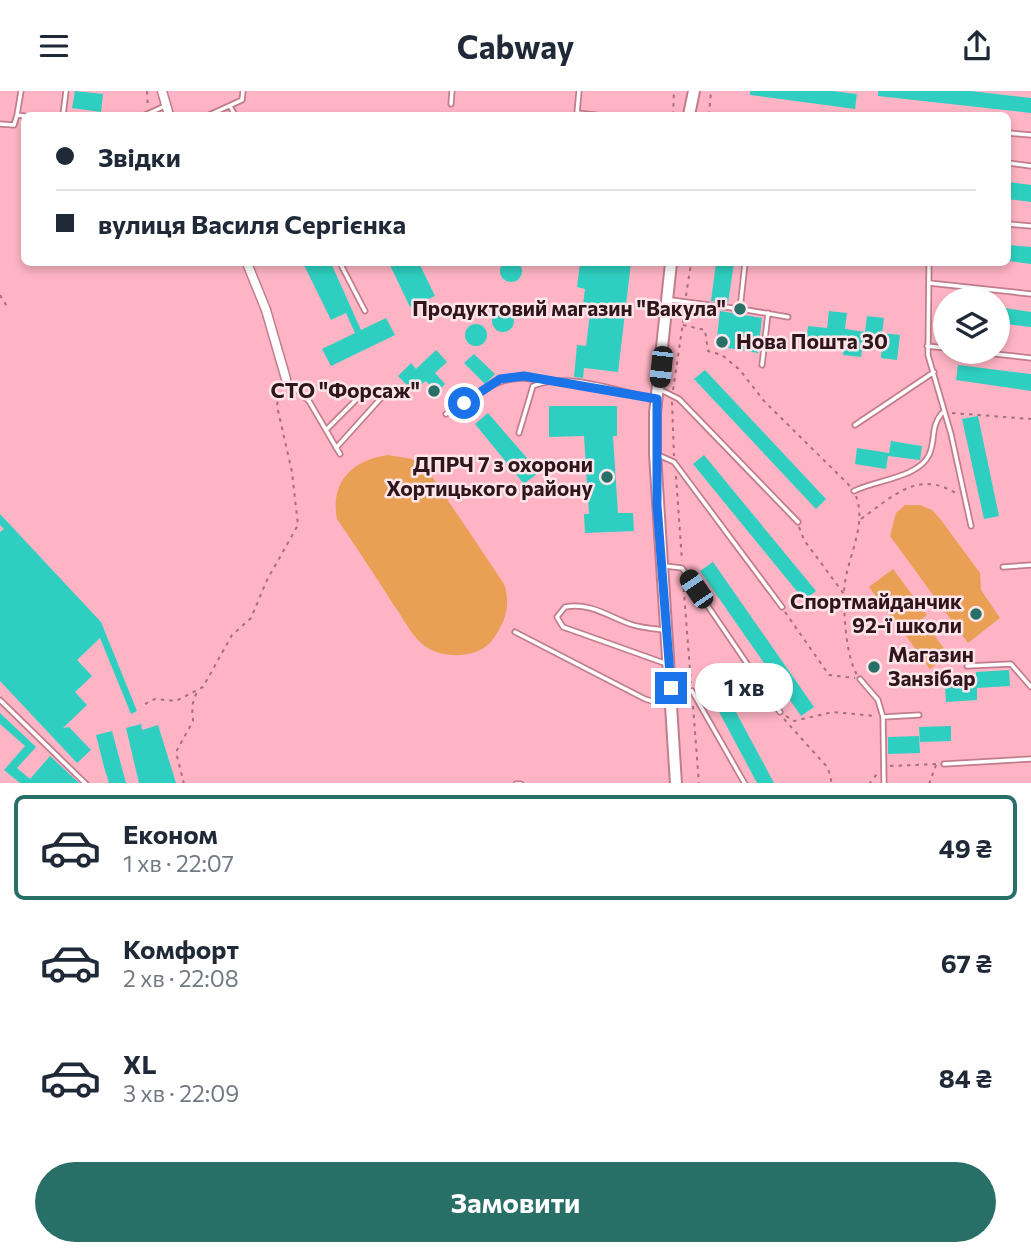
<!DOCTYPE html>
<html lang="uk">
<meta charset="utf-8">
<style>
:root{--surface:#fff;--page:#f6f6f7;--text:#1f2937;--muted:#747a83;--line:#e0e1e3;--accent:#287067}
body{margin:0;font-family:Commissioner,sans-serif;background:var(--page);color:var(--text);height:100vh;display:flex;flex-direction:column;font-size:26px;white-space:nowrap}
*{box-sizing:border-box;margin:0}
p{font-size:23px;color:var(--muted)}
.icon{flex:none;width:38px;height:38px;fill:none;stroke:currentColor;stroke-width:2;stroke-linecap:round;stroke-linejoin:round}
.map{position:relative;height:692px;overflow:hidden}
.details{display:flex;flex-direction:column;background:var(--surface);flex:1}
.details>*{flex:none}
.top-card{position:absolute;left:21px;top:21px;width:990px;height:154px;border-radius:10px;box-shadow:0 4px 10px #0003;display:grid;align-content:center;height:154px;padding:0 35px;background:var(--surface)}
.buttons{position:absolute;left:933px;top:196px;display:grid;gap:14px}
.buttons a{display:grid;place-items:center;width:77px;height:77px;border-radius:50%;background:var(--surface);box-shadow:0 4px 10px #0003;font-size:35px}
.end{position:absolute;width:32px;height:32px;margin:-16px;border:9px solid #1a73e8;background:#fff;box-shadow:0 0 0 4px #fff}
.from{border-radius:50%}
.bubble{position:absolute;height:49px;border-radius:24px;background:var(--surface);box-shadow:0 4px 10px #0003;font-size:23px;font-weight:700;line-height:49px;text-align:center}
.car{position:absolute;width:21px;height:42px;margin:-21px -10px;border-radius:9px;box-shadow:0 0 5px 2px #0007;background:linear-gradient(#222 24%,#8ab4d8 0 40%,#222 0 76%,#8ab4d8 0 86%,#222 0)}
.top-card b{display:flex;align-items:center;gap:24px;height:66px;font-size:26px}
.top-card b+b{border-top:2px solid var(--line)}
.top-card i{width:18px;height:18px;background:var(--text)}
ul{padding:12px 0 0;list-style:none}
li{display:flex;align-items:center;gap:21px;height:105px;margin:0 14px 10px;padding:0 21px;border:4px solid transparent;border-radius:10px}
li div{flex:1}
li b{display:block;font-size:26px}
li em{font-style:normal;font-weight:700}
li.current{border-color:var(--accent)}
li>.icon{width:63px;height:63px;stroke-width:1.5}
.primary-button{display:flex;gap:14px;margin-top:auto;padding:14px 35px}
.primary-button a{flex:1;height:80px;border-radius:42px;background:var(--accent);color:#fff;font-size:28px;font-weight:700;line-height:80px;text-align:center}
header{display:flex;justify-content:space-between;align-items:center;height:91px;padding:0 35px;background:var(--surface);font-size:32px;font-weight:700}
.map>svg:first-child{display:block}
</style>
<header><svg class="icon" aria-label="menu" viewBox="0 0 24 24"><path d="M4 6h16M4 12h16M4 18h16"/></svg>Cabway<svg class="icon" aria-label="share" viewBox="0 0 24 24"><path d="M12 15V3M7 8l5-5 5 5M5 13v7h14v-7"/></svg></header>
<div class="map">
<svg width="1031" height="693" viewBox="0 0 1031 693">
<rect width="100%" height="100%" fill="#feb4c4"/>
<path fill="#e99f54" d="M388,364l24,4 17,13 75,112c7,20 2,37 -11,55 -14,21 -54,21 -72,4 -11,-10 -19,-27 -28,-39 -18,-29 -37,-57 -56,-85 -7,-37 15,-59 51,-64z
M905,414h15l12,5 9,10 39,53 1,17 19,28 -32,25 -78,-107 6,-23z
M893,478l34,46 -24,18 -34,-46z
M924,531l25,33 -19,14 -24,-33z"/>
<path fill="#2ecfc0" d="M75,0l28,3 -2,18 -29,-4z
M750,0h82l25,3 -2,15 -105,-14z
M878,0h92l61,7v15l-153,-17z
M1008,91l23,3v17l-23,-3z
M1008,154l23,2v17l-23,-3z
M500 180a11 11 0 1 1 22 0a11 11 0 1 1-22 0Z
M303,172h28l30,67 25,-12 9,17 -64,31 -9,-17 33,-16 -9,-20 -15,7z
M389,172h30l16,33 -25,11z
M580,172h51l-13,109 -34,-4 -1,10 -9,-1 3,-32 9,1 5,-40 -8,-1 2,-16 -8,-2z
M716,172h18l-6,40 -17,-2z
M998,216l33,5v15l-33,-4z
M492 230a11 11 0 1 1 22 0a11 11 0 1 1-22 0Z
M720,220l42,7 -4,35 -42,-7z
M829,220l18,2 -2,16 20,3 2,-16 17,2 -2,15 18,2 -3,25 -16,-2 1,-15 -19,-2 -2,16 -18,-2 2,-17 -22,-2 -2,15 -16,-2 3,-23 19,2z
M465 244a11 11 0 1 1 22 0a11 11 0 1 1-22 0Z
M436,259l11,12 -12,11 10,11 -8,9 -11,-12 -14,9 -14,-14 13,-13 5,6z
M474,263l21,20 -10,10 -21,-21z
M958,274l73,9v17l-75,-11z
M705,279l121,129 -10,10 -122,-130z
M549,315h68v30h-4l5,77h15l1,18 -49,2 -1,-19h5l-5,-78 -35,1z
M488,322l51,59 -15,12 -49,-60z
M978,325l21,100 -15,3 -22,-100z
M891,350l31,5 -2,14 -32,-4 -2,13 -31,-5 2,-16 32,5z
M704,364l112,136 -12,9 -111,-136z
M0,423l101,108 36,89 -6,3 -31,-76 -23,22 15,16 -17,16 12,13 -24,23 6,-1 22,23 -14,13 -77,-82v-149l4,-3 -4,-4z
M713,471l101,145 -13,9 -101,-145z
M1009,579l1,16 -33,2v12l-31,2 -1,-15 31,-2v-13z
M722,595l52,97h-17l-48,-90z
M0,622l36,34 -19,21 13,11 20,-23 29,27h-59l-16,-13 21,-24 -25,-22z
M141,633l1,6 16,-5 18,58h-37l-13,-55z
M951,635v15l-31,1 -1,-15z
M112,640l14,52h-17l-5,-16 -8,-32z
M919,645l1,17 -32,1v-17z"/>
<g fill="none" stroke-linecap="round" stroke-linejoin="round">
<defs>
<path id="lane" d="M21,0l-4,24 7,1
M579,0l-2,22 19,2
M451,13l1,-13
M230,15l5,9
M63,24l3,-24
M145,24l20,-9
M209,24l33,-15 1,-9
M0,33l14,1 3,-10
M1008,42l23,2
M1008,72l23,3
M1008,133l23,2
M340,172l25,48
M929,172l-1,92 23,79 20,92
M929,192l102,11
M671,209l69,9 5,-46
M741,218l47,8
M927,255l18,2
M977,261l54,6
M762,274l6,-52
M287,290l22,20 31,53
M659,298l20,10 119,123
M446,323c31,-20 56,-44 95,-33
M855,334l79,-53
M326,339l31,-31
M519,342l14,-47c35,-15 86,6 122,13
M336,357l45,-50
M656,363l18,8 108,145
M854,400c21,-11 64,-13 75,-36 7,-15 1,-28 13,-42
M665,475l17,2 98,144
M1003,476l28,-2
M663,539c-11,-2 -23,-2 -33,-6 -22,-8 -41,-22 -65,-17l-8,10 6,10 104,37
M515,541l130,67 25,8
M967,575l44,-2 20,23
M860,588l18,21 5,17
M674,596l18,4 53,93
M0,609l86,84
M944,673l87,-5
M516,693h5
M884,693l-1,-67 36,-2"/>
<path id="street" d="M162,0l7,24
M247,172l19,47 20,69"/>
<path id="secondary" d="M689,24l5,-24
M671,172l-16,150v41l21,330"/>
</defs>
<use href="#lane" stroke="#c27d8d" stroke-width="7"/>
<use href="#street" stroke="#c27d8d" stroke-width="11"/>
<use href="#secondary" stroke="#c27d8d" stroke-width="14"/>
<path stroke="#a5707c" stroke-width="2" stroke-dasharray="3.5 5" stroke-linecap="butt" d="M147,0l1,17
M673,24l1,-24
M709,24l2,-24
M0,204l8,13
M686,205l5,-33
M683,234l22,5 3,21 14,4 18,15 24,31 86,85
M673,299l12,-81
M672,311l2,54
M952,322l79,6
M676,385l6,85
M856,405c12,32 -12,66 -12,98 0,23 2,62 13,81
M861,428c32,-23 58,-50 96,-25
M799,436l5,13 40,54
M683,489l8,103
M785,521l44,63 26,3
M145,613l10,-5 21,2 27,-14 29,-52 19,-17 16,-38 31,-55 -6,-53 -15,-66 3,-21
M693,615l6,78
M786,625l8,5 39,-9 42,4
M784,628l44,49 4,16
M890,675l47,-2
M184,693l-8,-32 17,-31 -1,-15 5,-15
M869,693l8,-10
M929,693l7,-19"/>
<use href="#lane" stroke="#fff" stroke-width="3.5"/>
<use href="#street" stroke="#fff" stroke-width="8"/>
<use href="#secondary" stroke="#fff" stroke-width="10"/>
</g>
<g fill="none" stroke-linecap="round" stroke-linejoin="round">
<path stroke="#1a73e8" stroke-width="9" d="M464,312l36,-24 24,-3 133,23v106l14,183"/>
</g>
<g fill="#287067" stroke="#fde5ea" stroke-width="2.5">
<circle cx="740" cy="218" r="7"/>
<circle cx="722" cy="251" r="7"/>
<circle cx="434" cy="300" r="7"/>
<circle cx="607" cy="386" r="7"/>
<circle cx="976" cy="523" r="7"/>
<circle cx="874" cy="576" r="7"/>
</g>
<g text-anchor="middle" stroke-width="5" stroke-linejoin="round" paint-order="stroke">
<g font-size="21" font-weight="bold" fill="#30151c" stroke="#fde5ea" text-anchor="end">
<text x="726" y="225">Продуктовий магазин "Вакула"</text>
<text x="736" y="258" text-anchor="start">Нова Пошта 30</text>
<text x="420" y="307">СТО "Форсаж"</text>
<text x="593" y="381">ДПРЧ 7 з охорони<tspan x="593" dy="24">Хортицького району</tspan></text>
<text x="962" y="518">Спортмайданчик<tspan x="962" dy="24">92-ї школи</tspan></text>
<text x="888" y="571" text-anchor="start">Магазин<tspan x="888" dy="24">Занзібар</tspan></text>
</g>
</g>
</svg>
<div class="buttons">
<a><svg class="icon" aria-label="layers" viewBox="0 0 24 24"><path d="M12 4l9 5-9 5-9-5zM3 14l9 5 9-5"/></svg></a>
</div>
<i class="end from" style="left:464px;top:312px"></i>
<i class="end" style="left:671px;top:597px"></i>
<div class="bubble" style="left:695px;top:572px;width:98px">1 хв</div>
<i class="car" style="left:661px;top:276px;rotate:186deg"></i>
<i class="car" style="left:696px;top:498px;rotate:326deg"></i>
<div class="top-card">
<b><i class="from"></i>Звідки</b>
<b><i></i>вулиця Василя Сергієнка</b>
</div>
</div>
<section class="details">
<ul>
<li class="current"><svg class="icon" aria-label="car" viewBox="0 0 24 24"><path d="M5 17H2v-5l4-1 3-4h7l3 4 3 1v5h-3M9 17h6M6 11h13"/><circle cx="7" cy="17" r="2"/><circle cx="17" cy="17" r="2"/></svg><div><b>Економ</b><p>1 хв · 22:07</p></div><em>49 ₴</em></li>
<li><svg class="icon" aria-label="car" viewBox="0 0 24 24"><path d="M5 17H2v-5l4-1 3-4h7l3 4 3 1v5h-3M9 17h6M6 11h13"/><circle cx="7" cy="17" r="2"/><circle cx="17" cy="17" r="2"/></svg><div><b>Комфорт</b><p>2 хв · 22:08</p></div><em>67 ₴</em></li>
<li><svg class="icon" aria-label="car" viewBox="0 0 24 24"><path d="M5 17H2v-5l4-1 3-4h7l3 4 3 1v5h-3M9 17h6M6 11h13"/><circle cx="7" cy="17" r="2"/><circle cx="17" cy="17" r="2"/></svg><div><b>XL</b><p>3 хв · 22:09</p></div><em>84 ₴</em></li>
</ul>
<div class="primary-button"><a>Замовити</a></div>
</section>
